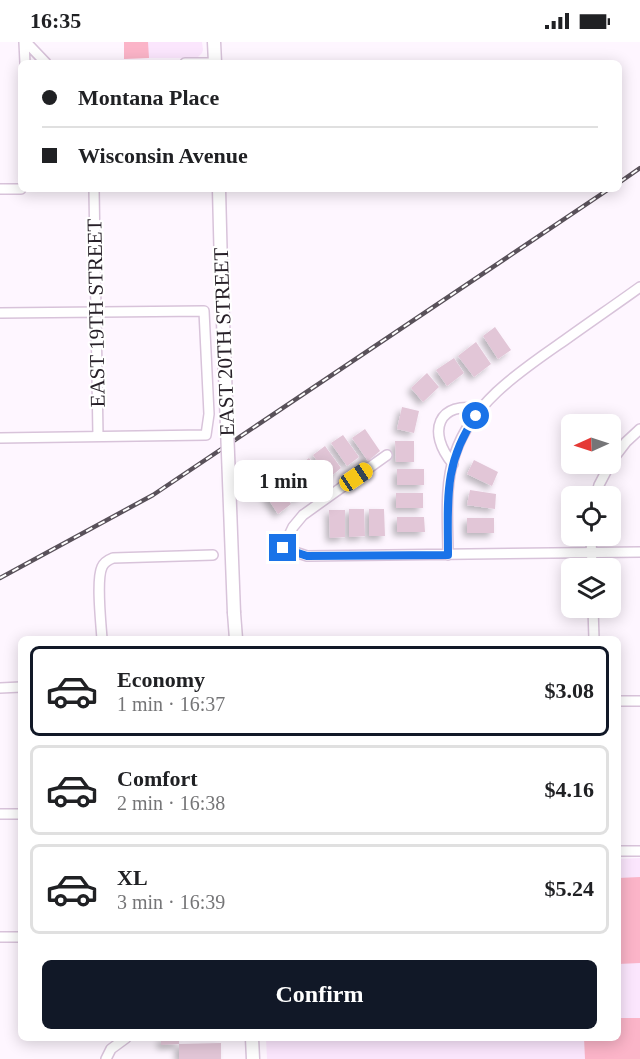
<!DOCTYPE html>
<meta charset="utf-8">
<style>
:root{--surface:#fff;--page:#f2f2f2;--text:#202124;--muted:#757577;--line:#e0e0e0;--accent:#111827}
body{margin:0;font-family:"Times New Roman",serif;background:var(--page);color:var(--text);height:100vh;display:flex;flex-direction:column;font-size:22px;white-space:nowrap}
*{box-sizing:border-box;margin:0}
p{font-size:20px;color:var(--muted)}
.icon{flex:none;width:33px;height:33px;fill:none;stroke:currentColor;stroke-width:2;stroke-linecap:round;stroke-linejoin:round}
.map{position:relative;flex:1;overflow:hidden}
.panel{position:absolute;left:18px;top:594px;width:603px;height:405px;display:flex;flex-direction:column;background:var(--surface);border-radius:9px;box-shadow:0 3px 15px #0003}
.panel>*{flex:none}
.guide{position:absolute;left:18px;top:18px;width:604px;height:132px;border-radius:9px;box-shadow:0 3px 15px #0003;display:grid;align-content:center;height:132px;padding:0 24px;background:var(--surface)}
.needle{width:39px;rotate:267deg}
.fabs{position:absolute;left:561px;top:372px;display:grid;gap:12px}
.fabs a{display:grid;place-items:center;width:60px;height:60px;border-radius:9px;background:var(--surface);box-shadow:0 3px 15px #0003;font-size:30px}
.end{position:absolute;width:27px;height:27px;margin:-14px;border:8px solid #1a73e8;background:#fff;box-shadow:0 0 0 3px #fff}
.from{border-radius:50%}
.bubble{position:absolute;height:42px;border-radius:9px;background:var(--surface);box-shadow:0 3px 15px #0003;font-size:20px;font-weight:700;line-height:42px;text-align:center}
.car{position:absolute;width:18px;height:36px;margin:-18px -9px;border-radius:8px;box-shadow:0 0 4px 2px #0007;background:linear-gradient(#f5c518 24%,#345 0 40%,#f5c518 0 76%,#345 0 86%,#f5c518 0)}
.guide b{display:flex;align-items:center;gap:21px;height:57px;font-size:22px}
.guide b+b{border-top:2px solid var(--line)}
.guide i{width:15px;height:15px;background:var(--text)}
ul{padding:10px 0 0;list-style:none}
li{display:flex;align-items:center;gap:18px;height:90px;margin:0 12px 9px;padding:0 12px;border:3px solid var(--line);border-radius:9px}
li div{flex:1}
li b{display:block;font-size:22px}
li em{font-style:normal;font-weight:700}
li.current{border-color:var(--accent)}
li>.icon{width:54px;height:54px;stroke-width:1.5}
.action{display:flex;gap:12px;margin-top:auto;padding:12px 24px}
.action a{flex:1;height:69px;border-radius:9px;background:var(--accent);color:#fff;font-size:24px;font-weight:700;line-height:69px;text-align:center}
.status{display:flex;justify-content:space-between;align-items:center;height:42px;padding:0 30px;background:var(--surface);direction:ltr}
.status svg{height:16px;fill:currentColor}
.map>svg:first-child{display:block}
</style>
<div class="status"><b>16:35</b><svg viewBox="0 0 49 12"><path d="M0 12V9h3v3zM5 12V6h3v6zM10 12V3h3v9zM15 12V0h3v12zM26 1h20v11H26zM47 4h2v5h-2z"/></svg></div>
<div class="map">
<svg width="640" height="1017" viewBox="0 0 640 1017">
<defs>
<filter id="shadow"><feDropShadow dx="-4" dy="4" stdDeviation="3" flood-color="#0004"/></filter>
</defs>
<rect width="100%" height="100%" fill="#fef6ff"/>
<path fill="#fbe6fd" d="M146,0h56l1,8 -1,3 -5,5h-51z
M640,816v201h-373l-1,-21h352v-179z"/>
<path fill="#fbb4c8" d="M124,0h24l1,16 -25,1z
M640,835v86l-22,1v-86z
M618,976h22v41h-55l-1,-21h34z"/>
<path fill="#e2c6d7" filter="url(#shadow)" d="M495,285l16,23 -13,9 -15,-23z
M476,300l15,22 -17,13 -16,-21z
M454,316l10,15 -17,13 -11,-16z
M427,331l12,14 -16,15 -12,-14z
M402,365l17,4 -5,22 -17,-4z
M365,387l15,22 -12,10 -16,-23z
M343,393l16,22 -12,9 -16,-23z
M395,399h19v21h-18z
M325,404l16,22 -12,10 -16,-23z
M309,416l16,22 -12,10 -16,-23z
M474,418l24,12 -6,14 -25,-12z
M292,426l16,22 -13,10 -16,-23z
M397,427h27v16h-27z
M275,440l16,22 -13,10 -15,-23z
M470,448l26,4 -1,15 -28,-4z
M396,451h27v15h-27z
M349,467h15l1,27 -16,1z
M369,467h15l1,27h-16z
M329,468h16v27l-15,1z
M397,475h27l1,15h-28z
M467,476h27v15h-27z
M161,996h18v6l-18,1z
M221,1001v16h-42v-15z"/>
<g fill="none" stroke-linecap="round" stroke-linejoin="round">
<defs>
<path id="minor" d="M24,0l1,21
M26,0l20,21
M185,21h30
M0,147h21
M94,147l4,247
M0,271l204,-2 5,103 -3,21 -206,3
M387,413l-84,60 -10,12 -10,21 24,8 333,-4
M610,421l16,-21 14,-13
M453,422c-27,-32 -15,-64 28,-55
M596,454l3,-11 11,-21
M591,494l1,32
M448,513c0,-33 -4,-69 7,-101 17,-52 67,-84 110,-114 25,-18 50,-35 75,-53
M593,566l1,31
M102,597c-1,-16 -6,-59 0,-72 2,-5 6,-7 11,-9l100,-3
M0,646l21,-1
M618,659h22
M0,772h21
M618,809h22
M0,895h21
M106,1017l5,-10 15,-11"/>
<path id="major" d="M214,0l1,21
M219,147l2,79
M234,571l2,26
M252,996l1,21"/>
</defs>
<use href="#minor" stroke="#d8c3da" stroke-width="12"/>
<use href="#major" stroke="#d8c3da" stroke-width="15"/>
<use href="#minor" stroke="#fff" stroke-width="9"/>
<use href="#major" stroke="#fff" stroke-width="12"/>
<defs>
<path id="rail" d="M620,140l20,-14
M0,536l153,-83 456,-306"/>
</defs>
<use href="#rail" stroke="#59515a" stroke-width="4.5"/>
<use href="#rail" stroke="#fff" stroke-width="2" stroke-dasharray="7" stroke-linecap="butt"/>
<defs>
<path id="major-bridge" d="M221,226l13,345"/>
</defs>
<use href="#major-bridge" stroke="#d8c3da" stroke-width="15" stroke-linecap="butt"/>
<use href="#major-bridge" stroke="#fff" stroke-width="12"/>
</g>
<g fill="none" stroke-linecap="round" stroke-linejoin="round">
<path stroke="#1a73e8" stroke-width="8" d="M283,506l24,8 141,-1c0,-54 -5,-92 28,-139"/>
</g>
<g text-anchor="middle" stroke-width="4.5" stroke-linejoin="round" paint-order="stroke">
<g font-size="21" fill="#272028" stroke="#fff">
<text transform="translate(96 271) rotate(-91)" y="7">EAST 19TH STREET</text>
<text transform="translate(224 300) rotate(-92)" y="7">EAST 20TH STREET</text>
</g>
</g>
</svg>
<div class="fabs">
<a><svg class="needle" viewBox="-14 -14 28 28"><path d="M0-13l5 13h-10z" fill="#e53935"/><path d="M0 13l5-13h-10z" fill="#757577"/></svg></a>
<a><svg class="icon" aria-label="locate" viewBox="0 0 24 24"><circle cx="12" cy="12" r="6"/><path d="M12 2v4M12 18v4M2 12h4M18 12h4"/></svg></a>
<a><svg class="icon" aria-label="layers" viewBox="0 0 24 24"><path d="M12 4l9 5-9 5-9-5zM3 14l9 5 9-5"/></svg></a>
</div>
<i class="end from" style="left:476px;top:374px"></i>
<i class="end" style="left:283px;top:506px"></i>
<div class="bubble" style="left:234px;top:418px;width:99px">1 min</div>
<i class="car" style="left:356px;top:435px;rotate:56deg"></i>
<div class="guide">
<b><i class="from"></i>Montana Place</b>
<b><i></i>Wisconsin Avenue</b>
</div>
<section class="panel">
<ul>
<li class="current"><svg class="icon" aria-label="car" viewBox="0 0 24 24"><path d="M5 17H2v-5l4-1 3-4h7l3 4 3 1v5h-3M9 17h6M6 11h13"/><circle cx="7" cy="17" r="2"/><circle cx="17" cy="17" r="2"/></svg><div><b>Economy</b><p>1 min · 16:37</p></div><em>$3.08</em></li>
<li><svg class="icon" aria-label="car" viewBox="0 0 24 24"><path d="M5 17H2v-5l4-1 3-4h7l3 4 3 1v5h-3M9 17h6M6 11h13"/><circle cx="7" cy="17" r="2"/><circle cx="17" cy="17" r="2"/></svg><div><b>Comfort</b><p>2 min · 16:38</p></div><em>$4.16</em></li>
<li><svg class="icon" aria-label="car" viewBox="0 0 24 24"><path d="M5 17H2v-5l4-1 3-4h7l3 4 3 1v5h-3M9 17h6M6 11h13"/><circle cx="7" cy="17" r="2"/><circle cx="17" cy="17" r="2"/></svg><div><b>XL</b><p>3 min · 16:39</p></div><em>$5.24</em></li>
</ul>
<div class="action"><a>Confirm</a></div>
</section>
</div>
